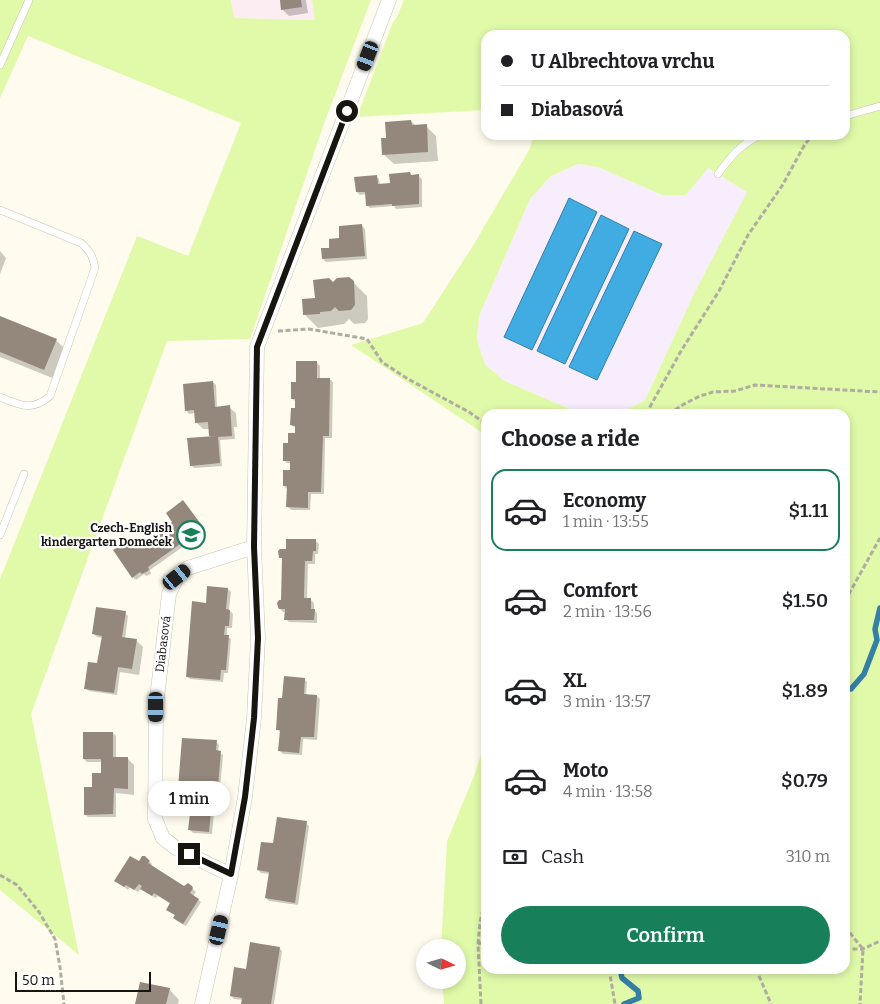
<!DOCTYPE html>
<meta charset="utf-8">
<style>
:root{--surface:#fff;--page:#f2f2f2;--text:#202124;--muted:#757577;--line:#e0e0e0;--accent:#17805a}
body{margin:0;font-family:Bitter,serif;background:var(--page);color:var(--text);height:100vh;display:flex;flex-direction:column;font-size:19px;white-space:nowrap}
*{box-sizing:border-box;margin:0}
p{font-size:16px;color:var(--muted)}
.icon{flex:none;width:28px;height:28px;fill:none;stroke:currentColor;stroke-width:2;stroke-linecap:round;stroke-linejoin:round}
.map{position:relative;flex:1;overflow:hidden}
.side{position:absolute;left:481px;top:409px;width:369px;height:565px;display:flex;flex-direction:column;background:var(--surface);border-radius:15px;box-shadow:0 2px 8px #0003}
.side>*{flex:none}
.top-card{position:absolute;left:481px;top:30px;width:369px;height:110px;border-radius:15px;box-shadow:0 2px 8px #0003;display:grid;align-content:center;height:110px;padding:0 20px;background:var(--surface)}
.needle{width:32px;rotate:95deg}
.buttons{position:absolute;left:416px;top:939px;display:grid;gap:10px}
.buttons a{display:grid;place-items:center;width:50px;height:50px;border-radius:50%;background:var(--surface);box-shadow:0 2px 8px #0003;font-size:25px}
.scale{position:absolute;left:15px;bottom:12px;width:136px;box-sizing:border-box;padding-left:5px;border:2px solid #16150f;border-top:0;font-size:14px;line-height:18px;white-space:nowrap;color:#16150f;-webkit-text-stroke:4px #fff;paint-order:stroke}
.end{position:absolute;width:22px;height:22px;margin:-11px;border:6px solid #16150f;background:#fff;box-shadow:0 0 0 2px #fff}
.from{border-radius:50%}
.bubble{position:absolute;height:35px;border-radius:18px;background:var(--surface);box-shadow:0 2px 8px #0003;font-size:16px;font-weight:600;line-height:35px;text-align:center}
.car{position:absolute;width:15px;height:30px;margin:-15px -8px;border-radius:6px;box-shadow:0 0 4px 1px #0007;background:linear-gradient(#222 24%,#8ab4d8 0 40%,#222 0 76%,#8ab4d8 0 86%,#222 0)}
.top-card b{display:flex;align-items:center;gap:18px;height:48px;font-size:19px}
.top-card b+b{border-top:1px solid var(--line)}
.top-card i{width:12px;height:12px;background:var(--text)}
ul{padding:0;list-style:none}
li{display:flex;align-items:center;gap:15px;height:82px;margin:0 10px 8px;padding:0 10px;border:2px solid transparent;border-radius:15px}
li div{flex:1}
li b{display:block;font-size:19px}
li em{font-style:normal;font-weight:600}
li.selected{border-color:var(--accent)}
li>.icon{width:45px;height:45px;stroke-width:1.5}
h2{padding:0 20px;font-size:22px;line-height:60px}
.pay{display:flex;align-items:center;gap:12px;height:55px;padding:0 20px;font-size:19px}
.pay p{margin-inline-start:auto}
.button{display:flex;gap:10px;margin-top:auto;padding:10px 20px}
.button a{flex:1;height:58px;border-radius:30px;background:var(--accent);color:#fff;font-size:20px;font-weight:600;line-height:58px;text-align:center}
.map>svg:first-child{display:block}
</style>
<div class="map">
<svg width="880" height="1004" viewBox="0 0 880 1004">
<rect width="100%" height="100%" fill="#fffcef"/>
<path fill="#fcedf3" d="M231,0h81l4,20 -82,-2z"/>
<path fill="#f8edfd" d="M578,164l20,3 64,28h24l21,-27 41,24 -56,106 -47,102 -27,14h-37l-78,-34 -18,-16 -8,-24 2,-24 51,-117 21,-23z"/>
<path fill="#e0faaa" d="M0,0h231l3,18 81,2 -3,-20h59l-45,118 -76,221 -83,2 -136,373 48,241 -79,-65v-311l137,-343 51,20 53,-133 -213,-87 -28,62z
M404,0h476v1004h-436l-2,-24h16v-32l-17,-1 6,-106 27,-65 12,-36v229h359v-555h-227l27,-14 47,-102 55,-106 -39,-24 -22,27h-24l-64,-28 -20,-3 -27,12 -21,23 -51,117 -2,24 8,24 18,16 78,34h-95v21l-135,-90 72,-22 51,-79 55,-94 5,-15h311v-100h-359v75l-129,7 36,-95 4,-5z"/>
<path fill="#41ace2" stroke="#347fa3" d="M569,198l28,14 -65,138 -28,-13z
M601,215l28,14 -64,135 -28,-13z
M634,231l28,13 -65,136 -28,-13z"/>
<path fill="#0003" d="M281,0h25l2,13 -19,3 -6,-6z
M411,121l5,5h10l10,10 2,25 -44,3 -11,-10z
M410,174l2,2h7l3,3v28l-26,2 -2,-3 -24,2 -3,-3 -1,-11 -6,1 -3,-3 19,-16 3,3 1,6 11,-1z
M362,226l3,3 2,30 -41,3 -3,-3 8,-10 10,-9z
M0,251l6,7 -6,16z
M353,282l14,14 1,23 -3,4 -11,1 -5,-5 -5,5 -26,4 -13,-13 11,-16 17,-15z
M0,317l56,23 10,10 -11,29 -55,-22z
M317,363l3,3v13h10l3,3 -1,56h-7l-1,56h-13l-1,16h-19l-3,-3 -1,-18 -3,-3 7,-15v-8h-4l-3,-3 5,-16 7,-9v-7l-5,-3 6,-16 -2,-8 -3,-3 5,-14z
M213,382l3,3 1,23 12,-1 7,6 1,14h-3l1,12 -15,1 2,26 -28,2 -3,-3 19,-27 -1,-9h-6l-6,-6 -1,-10 -7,1 -3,-4z
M186,505l19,26 -8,6 1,2 -3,4 -4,-2 -41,29 1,4 -5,2 -2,-2 -8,6 -3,-3 4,-29 37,-26z
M316,541l3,3 -1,10h-3v10h-7l-1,33v3h4l3,3v7l3,3v10l-28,-1 -3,-3v-7h-3l-3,-3 3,-7 1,-42 -3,-3 6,-7z
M228,589l3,3 -2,18 4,4 -1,14h-5v8l4,3 -3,34h-4l-1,9 -33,-3 -3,-3 20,-72z
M125,613l3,3 -3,23 11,1 7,7 -4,28 -19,-3 -3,23 -28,-4 -3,-3 15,-23 2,-27 -6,-1 -3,-3z
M304,679l3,3 -1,14h11l3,3 -3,41 -14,-1 -1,16 -19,-1 -3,-3 1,-18 -4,-4 6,-30z
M113,733l3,3v24l12,-1 6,6v30l-18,-2v24h-28l-3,-3 8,-26 9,-14v-12h-15l-3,-3z
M216,742l3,3 -1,7 5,3 -3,33h-4l-1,7 4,4 -1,14h-4l-2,21 -19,-1 -3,-3 1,-14 -10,-1 -4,-3z
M306,823l3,3 -11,79 -29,-4 -3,-3 4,-24 -9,-1 -3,-3 16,-25z
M148,860l4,4 -1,2 33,21h7l5,5 -3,4 8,6 -15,24 -9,-5 -3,-3 2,-2 -6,-4 1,-8 -13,-8 -3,2 -14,-10 -3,4 -8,-5 -2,3 -12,-9 24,-18z
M279,948l3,3 -8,53h-32l1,-4 -9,-1 -3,-3 16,-26z
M169,989l10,11 -1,4h-42z"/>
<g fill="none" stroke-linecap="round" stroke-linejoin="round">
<path stroke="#347fa3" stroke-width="5.5" d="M845,689h6l13,-15 13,-34 -2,-11 5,-21
M620,969l2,9 16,13 1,7 -15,6"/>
</g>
<path fill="#94877c" d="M280,0h21l1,7 -21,3z
M411,120l1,5 15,-1 1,28 -46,3 -1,-17h5l-1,-16z
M410,172l1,3 8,-1v30l-27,2v-2l-26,2 -1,-14h-9l-2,-15 23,-2 1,9 12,-1 -1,-9z
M362,224l3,32 -43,3 -1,-11h8v-9l10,-1v-12z
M349,277l5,4 1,24 -4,5 -12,1 -4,-4 -4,4 -11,1v2l-17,1 -1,-16 13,-1 -2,-18 16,-2 4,4 4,-4z
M0,316l57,23 -13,31 -44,-18z
M296,361h21v17h13l-1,58h-6l-2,56h-13v16l-22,-1 1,-21h-4v-16h7v-9h-7v-18h5v-10h7v-7l-5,-1 1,-17h4v-9h-4v-17h5z
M213,381l2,26 15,-2 2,31 -14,1 2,26 -30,3 -3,-28 28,-2h-6l-1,-14 -13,1 -1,-13 -9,1 -2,-27z
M183,500l20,27 -8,7 1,2 -5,5h-2l-2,-2 -39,28 1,2 -1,2 -6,3 -2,-2 -8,6 -19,-28 17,-12 7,9 35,-25 -6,-9z
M286,539h30v12h-3l-1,10h-7l-1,32v5h7v11h4l-1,11h-30l1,-11h-6l-1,-2 -1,-4 2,-3h2l1,-42h-3l-1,-7 2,-2h6z
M207,586l21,2 -2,21 4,1 -1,16h-4l-1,9h5l-3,35h-5l-1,10 -34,-3 6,-76 14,2z
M96,607l30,4 -4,26 15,2 -5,30 -14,-2 -4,26 -30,-4 4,-27 9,1 5,-27 -10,-2z
M284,676l21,2 -1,16 13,1 -3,42h-13l-2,16 -21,-2 2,-21h-4l2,-32h4z
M83,732h30v25h15v32l-14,-1 -1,26 -29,1v-28h8v-14h9v-14h-18z
M182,738l35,2 -1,10 5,1 -3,35 -5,-1 -1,9 4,1 -1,16h-4l-2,21 -21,-2 2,-16 -14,-1z
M277,817l30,4 -12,82 -30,-5 4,-26 -12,-2 4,-28 12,1z
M130,856l9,5 3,-5h3l5,5 -2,2 36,23 4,-3 4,3 1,2 -3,5 9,6 -16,25 -10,-6 2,-3 -9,-5 4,-7 -16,-10 -2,3 -12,-7 2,-3 -3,-2 -5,6 -8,-5 -2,2 -10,-6z
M250,942l30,5 -9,57h-30l1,-6 -12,-2 4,-29 12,2z
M140,982l30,6 -4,16h-31z"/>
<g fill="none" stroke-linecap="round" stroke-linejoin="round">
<defs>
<path id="lane" d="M0,65l29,-65
M845,116l35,-10
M718,174c13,-18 22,-29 42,-39
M0,210l81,33c9,8 12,13 14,25l-45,128c-18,16 -30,9 -50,1
M0,535l24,-61"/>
<path id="street" d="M231,875l-55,-27 -13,-10 -8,-19 1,-112 13,-113 8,-17 11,-9 66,-21
M202,1004l29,-129 14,-78 9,-79 4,-80 -4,-91 3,-200 132,-347"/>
</defs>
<use href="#lane" stroke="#c8c5b4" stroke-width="8"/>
<use href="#street" stroke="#c8c5b4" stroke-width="15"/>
<path stroke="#afada2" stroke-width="3" stroke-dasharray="5 2.5" stroke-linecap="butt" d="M278,331l31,-2 58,10 15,23 26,17 61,33 17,12
M646,414l35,-63 38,-60 29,-56 34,-49 23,-42 8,-9
M669,414l15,-10 16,-8 13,-4 22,-1 20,-6 125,7
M845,601l35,-63
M0,875l17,10 22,27 16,27 5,28 4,37
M845,927l18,22 -3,55
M478,944l8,-3
M845,949h18l17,-8
M609,969l6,35
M756,969l15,35
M481,1004l-3,-60 2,-22 6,-25"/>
<use href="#lane" stroke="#fff" stroke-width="7"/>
<use href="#street" stroke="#fff" stroke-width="14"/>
</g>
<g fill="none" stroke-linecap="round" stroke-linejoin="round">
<path stroke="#16150f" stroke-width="6" d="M189,854l42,20 14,-77 9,-79 4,-80 -4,-91 3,-200 90,-236"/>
</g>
<defs>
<symbol id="school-ring" viewBox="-11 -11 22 22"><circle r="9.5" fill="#fff" stroke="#17805a" stroke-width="1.5"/><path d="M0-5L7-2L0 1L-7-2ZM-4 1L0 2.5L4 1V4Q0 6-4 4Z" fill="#17805a"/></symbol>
</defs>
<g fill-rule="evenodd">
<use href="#school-ring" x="175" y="519" width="32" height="32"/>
</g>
<g text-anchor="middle" stroke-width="4.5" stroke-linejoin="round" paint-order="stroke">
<g font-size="12" font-weight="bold" fill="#16150f" stroke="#fff" text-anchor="end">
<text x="172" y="532">Czech-English<tspan x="172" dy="14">kindergarten Domeček</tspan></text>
</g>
<g font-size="12" fill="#16150f" stroke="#fff">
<text transform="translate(163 644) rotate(-83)" y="4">Diabasová</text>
</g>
</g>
</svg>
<div class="buttons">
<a><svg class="needle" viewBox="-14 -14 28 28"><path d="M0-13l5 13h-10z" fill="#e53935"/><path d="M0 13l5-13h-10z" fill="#757577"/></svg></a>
</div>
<div class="scale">50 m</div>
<i class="end from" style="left:347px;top:111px"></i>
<i class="end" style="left:189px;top:854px"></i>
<div class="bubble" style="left:148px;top:781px;width:82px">1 min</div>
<i class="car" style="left:368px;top:56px;rotate:201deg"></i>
<i class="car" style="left:177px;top:577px;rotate:51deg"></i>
<i class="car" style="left:156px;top:707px;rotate:180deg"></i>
<i class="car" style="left:219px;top:930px;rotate:13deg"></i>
<div class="top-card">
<b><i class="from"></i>U Albrechtova vrchu</b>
<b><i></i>Diabasová</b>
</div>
<section class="side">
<h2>Choose a ride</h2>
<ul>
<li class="selected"><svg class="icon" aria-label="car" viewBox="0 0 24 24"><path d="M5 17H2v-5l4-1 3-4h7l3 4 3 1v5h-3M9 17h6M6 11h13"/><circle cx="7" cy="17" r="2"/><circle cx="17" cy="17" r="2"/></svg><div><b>Economy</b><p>1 min · 13:55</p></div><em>$1.11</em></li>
<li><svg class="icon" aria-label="car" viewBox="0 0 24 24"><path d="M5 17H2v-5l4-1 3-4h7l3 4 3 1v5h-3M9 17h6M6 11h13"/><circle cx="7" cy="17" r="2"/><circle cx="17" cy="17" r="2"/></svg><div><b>Comfort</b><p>2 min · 13:56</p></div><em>$1.50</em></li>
<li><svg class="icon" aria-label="car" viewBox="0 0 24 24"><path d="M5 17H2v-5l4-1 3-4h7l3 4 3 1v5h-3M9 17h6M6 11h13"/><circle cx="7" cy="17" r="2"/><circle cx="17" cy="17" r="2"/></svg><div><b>XL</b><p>3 min · 13:57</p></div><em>$1.89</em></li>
<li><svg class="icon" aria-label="car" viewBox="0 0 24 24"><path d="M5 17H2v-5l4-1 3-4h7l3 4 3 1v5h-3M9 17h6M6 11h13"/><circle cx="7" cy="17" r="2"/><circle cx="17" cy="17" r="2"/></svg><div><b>Moto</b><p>4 min · 13:58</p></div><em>$0.79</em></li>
</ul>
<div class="pay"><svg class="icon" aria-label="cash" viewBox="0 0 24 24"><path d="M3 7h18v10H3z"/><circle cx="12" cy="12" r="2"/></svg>Cash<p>310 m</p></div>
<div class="button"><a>Confirm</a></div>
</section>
</div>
